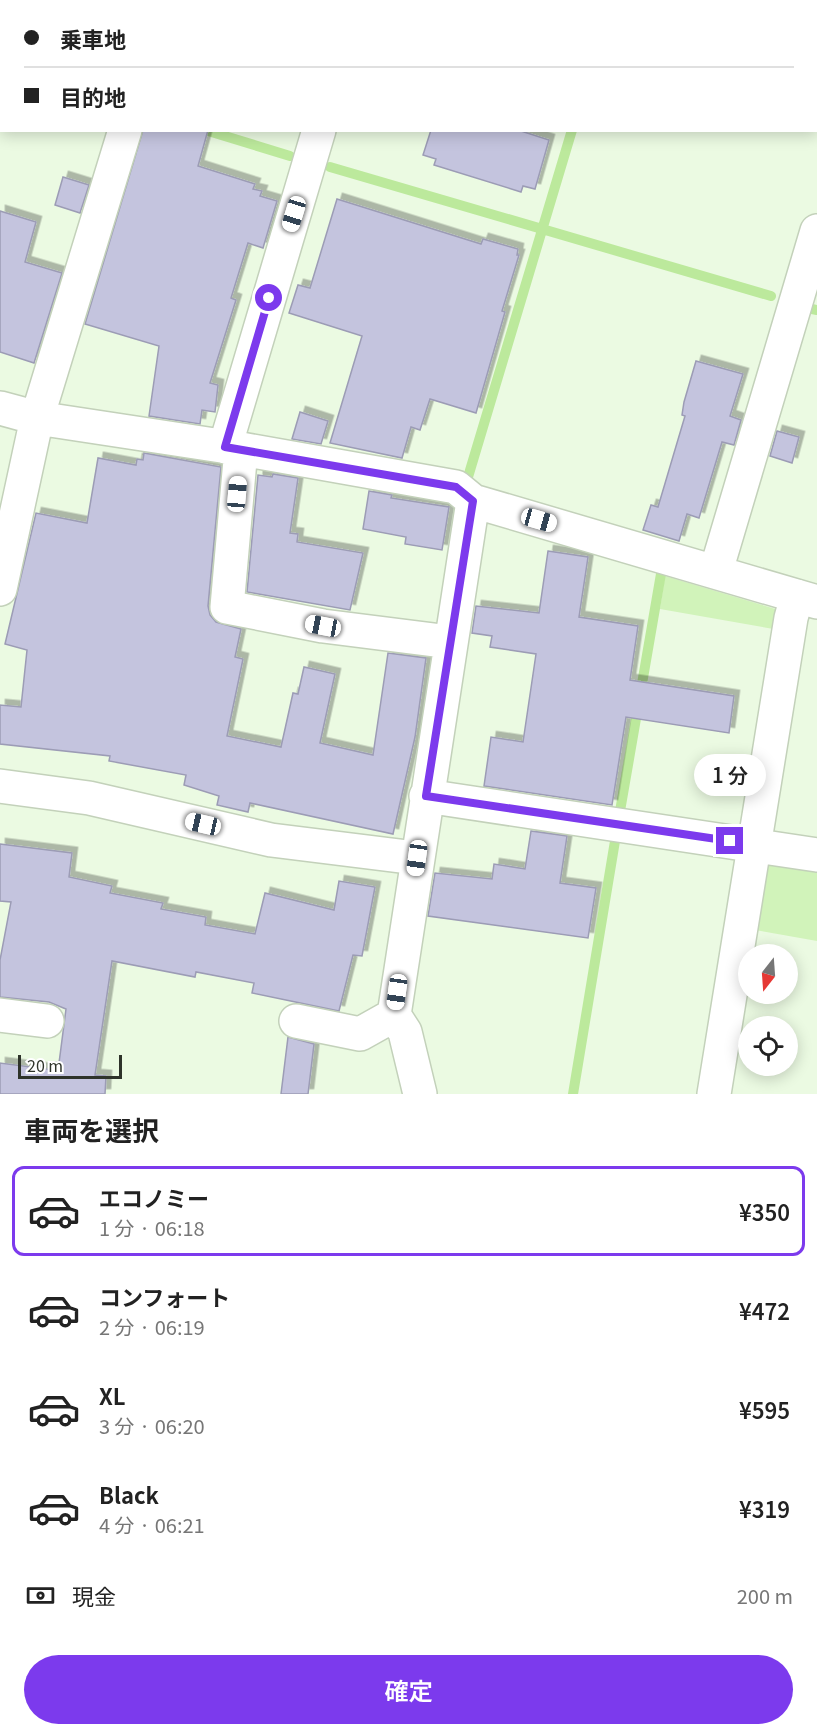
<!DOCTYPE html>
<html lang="ja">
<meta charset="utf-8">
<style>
:root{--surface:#fff;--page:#f2f2f2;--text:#222;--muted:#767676;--line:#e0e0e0;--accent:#7c3aed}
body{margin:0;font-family:Georgia,"Noto Sans JP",serif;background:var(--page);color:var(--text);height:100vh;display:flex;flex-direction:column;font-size:22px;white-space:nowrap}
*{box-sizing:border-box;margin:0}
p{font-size:20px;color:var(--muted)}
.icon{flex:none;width:33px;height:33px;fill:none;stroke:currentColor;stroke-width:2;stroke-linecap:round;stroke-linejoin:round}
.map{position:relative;height:1094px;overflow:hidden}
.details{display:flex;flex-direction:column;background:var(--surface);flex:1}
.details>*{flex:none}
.hud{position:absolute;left:0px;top:0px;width:818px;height:132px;box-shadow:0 3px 15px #0003;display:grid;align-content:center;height:132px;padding:0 24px;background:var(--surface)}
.needle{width:39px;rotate:197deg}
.tools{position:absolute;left:738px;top:944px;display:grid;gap:12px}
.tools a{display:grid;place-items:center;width:60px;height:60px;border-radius:50%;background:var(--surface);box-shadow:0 3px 15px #0003;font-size:30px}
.scale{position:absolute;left:18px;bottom:15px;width:104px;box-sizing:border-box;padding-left:6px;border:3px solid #2e332a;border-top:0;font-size:16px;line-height:21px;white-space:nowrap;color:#2e332a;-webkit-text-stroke:4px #fff;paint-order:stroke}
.end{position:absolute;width:27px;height:27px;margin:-14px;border:8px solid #7c3aed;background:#fff;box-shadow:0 0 0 3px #fff}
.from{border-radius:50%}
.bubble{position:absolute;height:42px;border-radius:21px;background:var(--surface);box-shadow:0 3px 15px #0003;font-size:20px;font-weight:600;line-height:42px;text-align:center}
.car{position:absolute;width:18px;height:36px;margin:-18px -9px;border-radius:8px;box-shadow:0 0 4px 2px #0007;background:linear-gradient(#fff 24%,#345 0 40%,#fff 0 76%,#345 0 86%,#fff 0)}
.hud b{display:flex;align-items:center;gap:21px;height:57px;font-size:22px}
.hud b+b{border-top:2px solid var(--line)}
.hud i{width:15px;height:15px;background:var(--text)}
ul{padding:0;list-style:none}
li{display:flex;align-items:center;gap:18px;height:90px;margin:0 12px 9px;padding:0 12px;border:3px solid transparent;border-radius:12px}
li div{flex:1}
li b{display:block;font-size:22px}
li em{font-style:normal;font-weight:600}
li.selected{border-color:var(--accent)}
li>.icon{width:54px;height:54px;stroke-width:1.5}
h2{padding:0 24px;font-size:27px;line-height:72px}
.pay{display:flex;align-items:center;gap:15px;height:66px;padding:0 24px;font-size:22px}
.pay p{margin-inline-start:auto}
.action{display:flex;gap:12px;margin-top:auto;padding:12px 24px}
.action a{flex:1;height:69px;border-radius:36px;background:var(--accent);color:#fff;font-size:24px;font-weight:600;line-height:69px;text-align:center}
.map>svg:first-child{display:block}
</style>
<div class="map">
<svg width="817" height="1094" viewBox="0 0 817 1094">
<defs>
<filter id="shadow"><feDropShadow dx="5.5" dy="-5.5" stdDeviation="0" flood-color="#0004"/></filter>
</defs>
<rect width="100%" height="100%" fill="#ebfae2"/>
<path fill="#d1f3ba" d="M665,576l117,35 -3,19 -119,-21z
M766,863l51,1v77l-62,-11z"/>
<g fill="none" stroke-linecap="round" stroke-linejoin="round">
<path stroke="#bce99c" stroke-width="10" d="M611,2v-2
M0,109l2,-2
M205,130l85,26
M330,167l441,129
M812,309l5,1
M468,477l104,-347
M619,817l43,-249
M573,1094l43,-259"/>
</g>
<path fill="#c4c4de" stroke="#9c9cb5" stroke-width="1.5" filter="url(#shadow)" d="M143,130h65l-10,36 57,18 -2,5 9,2 -2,5 17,5 -14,47 -15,-5 -17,55 5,2 -26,83 8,2 -3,27 -13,-2 -2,14 -51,-8 10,-70 -74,-22z
M431,130h87l31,10 -14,49 -12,-3 -2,6 -87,-27 2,-6 -13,-4z
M63,177l26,8 -9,28 -25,-8z
M337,199l144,45 2,-5 35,10 -1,6h2l-17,56 3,1 -29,101 -46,-14 -10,31 -9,-3 -9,31 -72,-15 32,-107 -73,-23 9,-28 12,3z
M0,211l36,11 -11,40 37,11 -28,90 -34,-11z
M696,361l47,13 -13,42 11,4 -7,25 -12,-3 -23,76 -12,-4 -8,27 -36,-11 8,-25 7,2 27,-91 -3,-1 2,-13z
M300,412l28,9 -7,23 -29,-5z
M777,431l22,6 -7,26 -22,-7z
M144,453l77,14 -13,139 2,9 6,7 25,7 -6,28 8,2 -16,77 54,11 12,-54 5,1 6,-27 31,7 -15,69 53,12 15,-102 38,5 -11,79 -22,97 -143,-31 -2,9 -31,-7 2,-9 -35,-11 2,-10 -77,-14 1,-5 -110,-12v-39l21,2 6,-57 -22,-6 31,-131 51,10 11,-65 38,7 1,-6 6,1z
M273,474l25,4 -8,55 8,1 -1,8 66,11 -13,57 -103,-18 11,-117 14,2z
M369,491l23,4 -1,3 58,9 -7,43 -37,-6 1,-7 -43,-8z
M548,551l40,6 -9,60 59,9 -8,54 104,16 -5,37 -103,-16 -14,88 -128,-19 7,-49 32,5 13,-88 -46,-7 2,-11 -20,-3 4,-27 63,7z
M531,831l36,5 -7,47 36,5 -8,50 -160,-22 7,-43 57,6 2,-15 31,5z
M0,844l72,9 -3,24 43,9 -2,7 53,10 -2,6 45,8 -1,8 50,9 10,-41 69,17 5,-29 36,6 -13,69 -9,-1 -14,56 -87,-18 2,-10 -58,-11 -1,5 -83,-16 -17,114 11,1 -1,18h-105v-31l54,7 1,-8 4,1 7,-54 -17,-7 -49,-5v-37l11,-58 -11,-1z
M288,1037l26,7 -6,50h-27z"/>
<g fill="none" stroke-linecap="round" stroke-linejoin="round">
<defs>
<path id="minor" d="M469,0l5,2
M40,2v-2
M357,2l1,-2
M0,18l2,1
M0,83l2,-2
M0,408l37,10 204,31 215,38 17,14 344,101
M225,447l94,-317
M241,449l-14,158 96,19 127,16
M716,571l101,-340
M0,589l37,-171 88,-288
M0,786l89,12 182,42 145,18
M426,796l391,59
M0,1015l47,6
M296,1021l64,13 34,-19
M420,1094l-15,-62 -11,-17 79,-514
M714,1094l77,-476 6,-22"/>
</defs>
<use href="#minor" stroke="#c3d1ba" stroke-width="36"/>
<use href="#minor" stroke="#fff" stroke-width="33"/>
</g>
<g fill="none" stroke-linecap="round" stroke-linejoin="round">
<path stroke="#7c3aed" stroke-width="8" d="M269,298l-44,149 231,40 17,14 -47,295 304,45"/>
</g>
</svg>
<div class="tools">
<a><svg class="needle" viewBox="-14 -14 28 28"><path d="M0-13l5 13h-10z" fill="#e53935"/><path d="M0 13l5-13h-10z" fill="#767676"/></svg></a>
<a><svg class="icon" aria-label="locate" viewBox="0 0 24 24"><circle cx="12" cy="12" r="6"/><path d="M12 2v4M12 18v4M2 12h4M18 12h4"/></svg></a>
</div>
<div class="scale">20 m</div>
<i class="end from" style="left:269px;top:298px"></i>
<i class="end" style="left:730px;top:841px"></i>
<div class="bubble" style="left:694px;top:754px;width:72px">1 分</div>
<i class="car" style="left:294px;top:214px;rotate:197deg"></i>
<i class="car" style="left:237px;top:494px;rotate:5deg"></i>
<i class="car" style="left:539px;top:520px;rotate:106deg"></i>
<i class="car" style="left:323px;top:626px;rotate:281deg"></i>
<i class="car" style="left:203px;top:824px;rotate:283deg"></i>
<i class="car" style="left:417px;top:858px;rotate:188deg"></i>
<i class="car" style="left:397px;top:992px;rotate:188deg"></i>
<div class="hud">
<b><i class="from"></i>乗車地</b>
<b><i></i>目的地</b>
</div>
</div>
<section class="details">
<h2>車両を選択</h2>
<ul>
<li class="selected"><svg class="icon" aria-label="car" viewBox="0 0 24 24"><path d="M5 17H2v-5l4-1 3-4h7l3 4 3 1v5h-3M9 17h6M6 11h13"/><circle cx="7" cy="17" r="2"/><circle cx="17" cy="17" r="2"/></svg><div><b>エコノミー</b><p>1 分 · 06:18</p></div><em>¥350</em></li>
<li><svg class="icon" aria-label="car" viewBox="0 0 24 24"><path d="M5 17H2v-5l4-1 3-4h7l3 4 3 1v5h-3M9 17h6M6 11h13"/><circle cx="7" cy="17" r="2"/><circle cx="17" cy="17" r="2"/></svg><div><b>コンフォート</b><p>2 分 · 06:19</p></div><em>¥472</em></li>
<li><svg class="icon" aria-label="car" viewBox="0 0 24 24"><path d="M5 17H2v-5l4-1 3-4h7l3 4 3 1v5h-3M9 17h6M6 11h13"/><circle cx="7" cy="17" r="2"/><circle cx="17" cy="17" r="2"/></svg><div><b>XL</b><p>3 分 · 06:20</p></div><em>¥595</em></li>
<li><svg class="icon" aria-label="car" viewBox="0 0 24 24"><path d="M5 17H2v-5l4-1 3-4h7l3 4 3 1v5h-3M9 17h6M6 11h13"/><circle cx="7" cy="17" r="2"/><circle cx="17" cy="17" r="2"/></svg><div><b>Black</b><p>4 分 · 06:21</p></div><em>¥319</em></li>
</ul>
<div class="pay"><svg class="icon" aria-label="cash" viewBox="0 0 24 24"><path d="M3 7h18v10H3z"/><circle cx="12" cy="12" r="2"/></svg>現金<p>200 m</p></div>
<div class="action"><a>確定</a></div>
</section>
